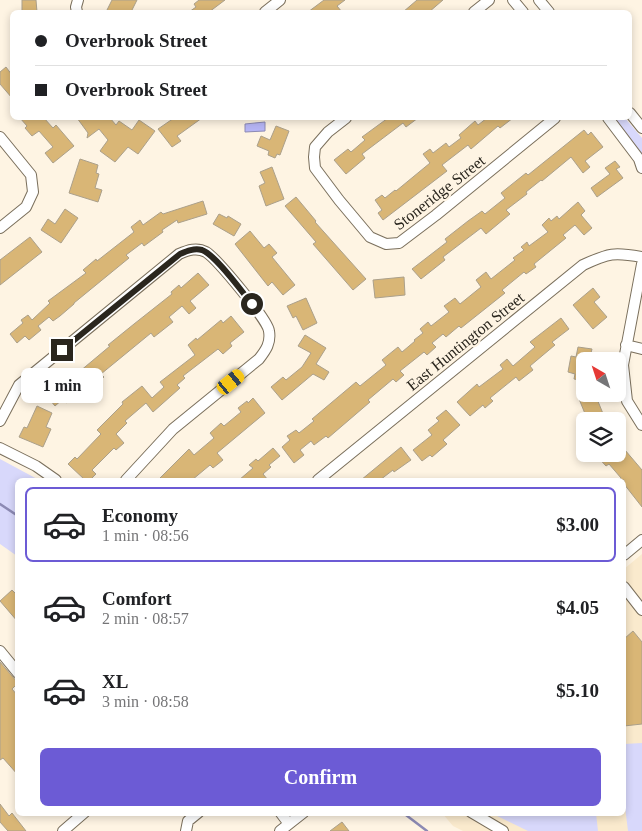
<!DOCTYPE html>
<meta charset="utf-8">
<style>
:root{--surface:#fff;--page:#f6f6f6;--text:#202124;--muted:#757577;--line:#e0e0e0;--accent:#6c5bd5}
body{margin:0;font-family:"Times New Roman",serif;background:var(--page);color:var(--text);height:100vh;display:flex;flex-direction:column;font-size:19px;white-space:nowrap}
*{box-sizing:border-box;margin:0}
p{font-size:16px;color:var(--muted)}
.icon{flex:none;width:28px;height:28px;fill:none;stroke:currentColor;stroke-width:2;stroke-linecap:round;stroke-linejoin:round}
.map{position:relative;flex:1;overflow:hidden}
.details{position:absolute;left:15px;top:478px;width:611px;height:338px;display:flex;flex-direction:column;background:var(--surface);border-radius:8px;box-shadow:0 2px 8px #0003}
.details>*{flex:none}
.guide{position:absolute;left:10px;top:10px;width:622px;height:110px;border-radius:8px;box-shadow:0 2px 8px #0003;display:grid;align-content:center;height:110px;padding:0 25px;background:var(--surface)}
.needle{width:32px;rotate:321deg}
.buttons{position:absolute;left:576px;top:352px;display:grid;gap:10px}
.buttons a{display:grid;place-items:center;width:50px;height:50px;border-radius:8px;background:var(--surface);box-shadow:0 2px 8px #0003;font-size:25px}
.end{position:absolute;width:22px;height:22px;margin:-11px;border:6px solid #2a261e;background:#fff;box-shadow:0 0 0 2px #fff}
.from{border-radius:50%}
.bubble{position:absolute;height:35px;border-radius:8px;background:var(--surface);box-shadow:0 2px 8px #0003;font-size:16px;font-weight:800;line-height:35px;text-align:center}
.car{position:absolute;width:15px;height:30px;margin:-15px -8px;border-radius:6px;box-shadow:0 0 4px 1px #0007;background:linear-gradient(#f5c518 24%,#345 0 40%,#f5c518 0 76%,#345 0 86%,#f5c518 0)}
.guide b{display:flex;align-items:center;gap:18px;height:48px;font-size:19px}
.guide b+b{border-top:1px solid var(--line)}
.guide i{width:12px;height:12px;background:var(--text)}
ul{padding:9px 0 0;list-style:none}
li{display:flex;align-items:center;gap:15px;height:75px;margin:0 10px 8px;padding:0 15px;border:2px solid transparent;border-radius:8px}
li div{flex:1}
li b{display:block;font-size:19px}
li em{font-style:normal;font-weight:800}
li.current{border-color:var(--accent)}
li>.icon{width:45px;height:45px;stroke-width:1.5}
.cta{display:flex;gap:10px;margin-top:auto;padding:10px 25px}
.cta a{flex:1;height:58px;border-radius:8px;background:var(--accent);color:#fff;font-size:20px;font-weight:800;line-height:58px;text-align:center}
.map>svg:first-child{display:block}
</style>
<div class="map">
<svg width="642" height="831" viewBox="0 0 642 831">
<rect width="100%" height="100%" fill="#fef4e3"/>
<path fill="#faeacd" d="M642,554v277h-179l-10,-5 -11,-13 182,-1v-243z"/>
<path fill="#d8d8fb" d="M612,118h13l17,20v17z
M0,459l39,21h-21l-1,76 -17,-12z
M642,743v88h-14l-4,-32v-55z
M491,813h105l2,18h-70z"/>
<path fill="#b6b5f5" stroke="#8c8ab4" d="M265,122v9l-20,1v-8z"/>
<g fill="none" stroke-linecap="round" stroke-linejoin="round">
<path stroke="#8c8ab4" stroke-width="2.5" d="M0,504l18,12
M402,812l25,19"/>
</g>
<path fill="#d9b676" stroke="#aba08b" d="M22,0h14l1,12h-15z
M112,0h25l-6,12h-25z
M199,0h26l-16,12h-20l7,-5 -2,-3z
M324,0h21l-8,6 5,6h-34z
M417,0h26l-14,12h-26z
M6,67l6,8v23l-12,-14v-12z
M20,118h24l9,10 3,-3 18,21 -21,17 -8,-10 8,-6 -14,-16 -7,5 -7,-8 2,-2z
M77,118h33l6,7 3,-4 13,9 7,-10 16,11 -17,23 -10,-7 -13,15 -15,-11 8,-11 -9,-11 -12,9 1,-5z
M174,118h28l-25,18 4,5 -9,6 -14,-18z
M388,118h30l-12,9 -3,-4 -41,31 3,4 -19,16 -12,-14 14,-11 3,3 14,-12 -3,-3z
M487,118h26l-13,10 -2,-2 -27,23 -3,-4 -26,20 5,6 -64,49 -5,-7 4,-3 -7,-10 7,-5 3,3 10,-8 1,1 34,-28 -7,-9 7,-5 3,4 13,-10 3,4 12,-9 -2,-3 16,-14 3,4z
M276,126l13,5 -9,24 -3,-1 -2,4 -7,-3 1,-4 -12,-5 4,-10 9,4z
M584,130l4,5 3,-3 12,15 -18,14 5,6 -7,6 -12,-16 -29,24 -1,-1 -15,12 1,2 -21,16 4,4 -24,20 -5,-6 -38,29 2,3 -24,19 -9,-10 35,-27 -2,-3 23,-18 14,-10 3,3 20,-16 -4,-5 25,-20 2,2z
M80,159l18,6 -2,8 3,1 -4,14 7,2 -4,12 -29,-9z
M615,161l5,6 -4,2 7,9 -26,19 -6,-9 19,-14 -5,-6z
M272,167l12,32 -18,7 -7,-20 6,-3 -5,-11z
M296,197l20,24 -1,1 51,57 -13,11 -40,-46 3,-2 -31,-36z
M203,201l4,13 -29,9 -1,-3 -15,10 1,2 -19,14 -2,-3 -16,12 3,3 -55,45v1l-14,12 -7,5 -4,-4 -11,9 3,4 -12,10 -4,-4 -8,7 -7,-9 13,-11 -2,-3 7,-5 4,5 18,-17 -2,-2 38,-28 -3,-3 13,-11 1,2 37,-29 -3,-5 9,-7 3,5 18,-13 2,2z
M578,202l7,9 -4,4 11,13 -8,7 -9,-10 -12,10 3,3 -32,26 2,3 -10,7 -2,-2 -22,18 3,3 -44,35 -2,-2 -13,11 -3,-3 -11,9 4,4 -9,8 -3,-3 -24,19 4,4 -8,7 -3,-3 -25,21 2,2 -42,36 -2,-2 -12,9 -3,-4 -11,9 4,5 -10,8 -12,-16 8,-7 -3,-4 9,-6 3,3 15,-12 -2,-2 44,-37 4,4 26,-21 -4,-5 16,-13 4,5 13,-11 -1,-1 9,-7 -3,-4 8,-7 3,4 18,-14 -5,-6 11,-8 5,6 21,-17 -5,-7 10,-8 5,7 24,-19 -2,-2 11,-8 -3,-3 6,-5 2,4 19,-14 -6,-7 7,-7 2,3 6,-5 2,3z
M65,209l13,9 -17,25 -20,-13 7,-11 7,5z
M219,214l8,4 1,-2 13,8 -7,12 -21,-12z
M250,231l14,17 5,-4 8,9 -5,4 23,28 -12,10 -11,-13 -4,4 -33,-42z
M30,237l12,15 -42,33v-25z
M198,273l11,12 -19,16 6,7 -7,6 -7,-8 -13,11 4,5 -19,15 -3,-4 -50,41 3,3 -13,11 -2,-3 -23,18 -3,-4 -8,7 -10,-12 18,-14 2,2 8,-5 37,-31 -2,-1 26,-21 38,-30 -1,-2 8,-7 2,3z
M404,277l1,18 -30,3 -2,-18z
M593,288l7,9 -6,5 13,15 -14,12 -20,-24z
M306,298l11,25 -14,7 -7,-14 -3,2 -6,-12z
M231,316l13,16 -14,11 2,3 -9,8 -5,-5 -35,27 2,2 -8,7 3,3 -27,24 -7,-9 -21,18 2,2 -11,11 8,9 -8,7 -2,-2 -22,22 4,4 -6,6h-5l-17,-16 7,-7 2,2 24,-25 -4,-4 26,-26 -1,-2 20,-16 10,12 12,-11 -4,-5 35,-27 -7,-10 8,-7 1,2 24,-20 2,3z
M561,318l8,11 -17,13 3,3 -25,21 3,4 -14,11 -3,-4 -26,21 3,3 -8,7 -2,-3 -13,11 -13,-14 20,-18 2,3 24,-18 -3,-4 7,-6 6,7 22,-19 -5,-5z
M305,335l21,13 -10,16 13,8 -5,8 -11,-6 -31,26 -11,-13 12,-10 3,3 16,-13 9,-14 -13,-7z
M578,347l14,2 -3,12h-4v20l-11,-2 1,-5 -7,-2 3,-16 5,1z
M585,391v3h10l11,27h-18l-11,-27z
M253,398l12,15 -48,40 6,7 -10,8 -3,-3 -18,15h-34l31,-31 5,6 20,-17 -4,-5 11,-10 3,3 17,-14 -3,-4 9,-7 1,2z
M37,406l15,7 -6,14 5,2 -8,18 -24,-10 5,-10 3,1z
M446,410l14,15 -17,15 4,4 -15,13 -2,-2 -8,6 -9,-11 19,-15 -4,-5 11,-9 -3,-3z
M401,447l10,13 -17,12 -1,-2 -13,10h-19z
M273,448l7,8 -11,9 2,2 -8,7 5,6h-29l14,-12 -4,-3 7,-6 2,2z
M625,450l17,20v37l-18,-23v-4h-4l1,-2 -12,-14 -3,2 -11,-12h26z
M12,590l6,6v26l-18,-21z
M633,631l9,11v82l-18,2v-87z
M0,662l18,21 -6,6 6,7v79l-15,-17 -3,2z
M0,804l9,12 3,-3 14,18h-18l-8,-9z
M342,822l7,9h-19z"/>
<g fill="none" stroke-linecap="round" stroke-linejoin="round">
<defs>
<path id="minor" d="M513,0l10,12
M539,0l10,12
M77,12l-1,-5 2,-7
M265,12l15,-12
M474,12l15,-12
M630,113l12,15
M346,118l-18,14 -13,15 -1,10 1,11 24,32 31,37 16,7 13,-1 37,-28 119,-97
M608,118l31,41 3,9
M0,137l31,38 2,17 -7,15 -26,21
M642,264l-19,101 4,36 15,24
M626,345l16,4
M0,421l19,-36 160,-131c9,-4 18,-7 27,-2 11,7 62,68 63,79 2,12 -3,19 -10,28l-86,70 -47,51
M0,448l36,18 20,14
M318,480l265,-215c26,-12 31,-13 59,-8
M624,555l18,-15
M624,587l18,23
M0,651l18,22
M280,812l9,12
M471,812l32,19
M63,831l22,-19
M186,831l2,-10 11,-9
M280,831l24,-19"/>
</defs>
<use href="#minor" stroke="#7a6f5c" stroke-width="12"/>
<use href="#minor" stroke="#fff" stroke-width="10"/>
</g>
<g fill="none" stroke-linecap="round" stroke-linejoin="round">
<path stroke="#2a261e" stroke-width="6" d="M62,350l118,-96c7,-3 14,-6 22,-4 14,5 40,42 50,54"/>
</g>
<g text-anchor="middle" stroke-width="4.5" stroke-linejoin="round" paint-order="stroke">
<g font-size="16" fill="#2a261e" stroke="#fef4e3">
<text transform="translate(439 192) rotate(-38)" y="6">Stoneridge Street</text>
<text transform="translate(465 341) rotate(-39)" y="6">East Huntington Street</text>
</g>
</g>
</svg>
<div class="buttons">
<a><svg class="needle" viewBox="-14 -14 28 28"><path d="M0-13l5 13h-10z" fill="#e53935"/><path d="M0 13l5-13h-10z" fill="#757577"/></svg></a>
<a><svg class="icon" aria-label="layers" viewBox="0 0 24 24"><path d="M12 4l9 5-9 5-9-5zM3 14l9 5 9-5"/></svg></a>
</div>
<i class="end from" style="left:252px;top:304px"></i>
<i class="end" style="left:62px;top:350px"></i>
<div class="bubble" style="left:21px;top:368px;width:82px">1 min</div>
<i class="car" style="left:231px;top:382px;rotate:51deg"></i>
<div class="guide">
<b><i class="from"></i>Overbrook Street</b>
<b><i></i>Overbrook Street</b>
</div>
<section class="details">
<ul>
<li class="current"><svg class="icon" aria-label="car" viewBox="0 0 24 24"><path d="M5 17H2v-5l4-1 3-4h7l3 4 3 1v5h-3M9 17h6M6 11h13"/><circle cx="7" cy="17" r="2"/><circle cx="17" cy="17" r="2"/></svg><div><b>Economy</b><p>1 min · 08:56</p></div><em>$3.00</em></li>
<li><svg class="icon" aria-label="car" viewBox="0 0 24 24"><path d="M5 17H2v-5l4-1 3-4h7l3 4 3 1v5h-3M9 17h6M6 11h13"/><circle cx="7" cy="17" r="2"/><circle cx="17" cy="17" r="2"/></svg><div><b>Comfort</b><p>2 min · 08:57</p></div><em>$4.05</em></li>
<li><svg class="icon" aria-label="car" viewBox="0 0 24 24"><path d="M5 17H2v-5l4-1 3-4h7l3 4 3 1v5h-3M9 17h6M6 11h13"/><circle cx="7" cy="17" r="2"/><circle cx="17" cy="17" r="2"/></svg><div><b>XL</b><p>3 min · 08:58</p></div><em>$5.10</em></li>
</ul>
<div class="cta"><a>Confirm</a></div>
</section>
</div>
